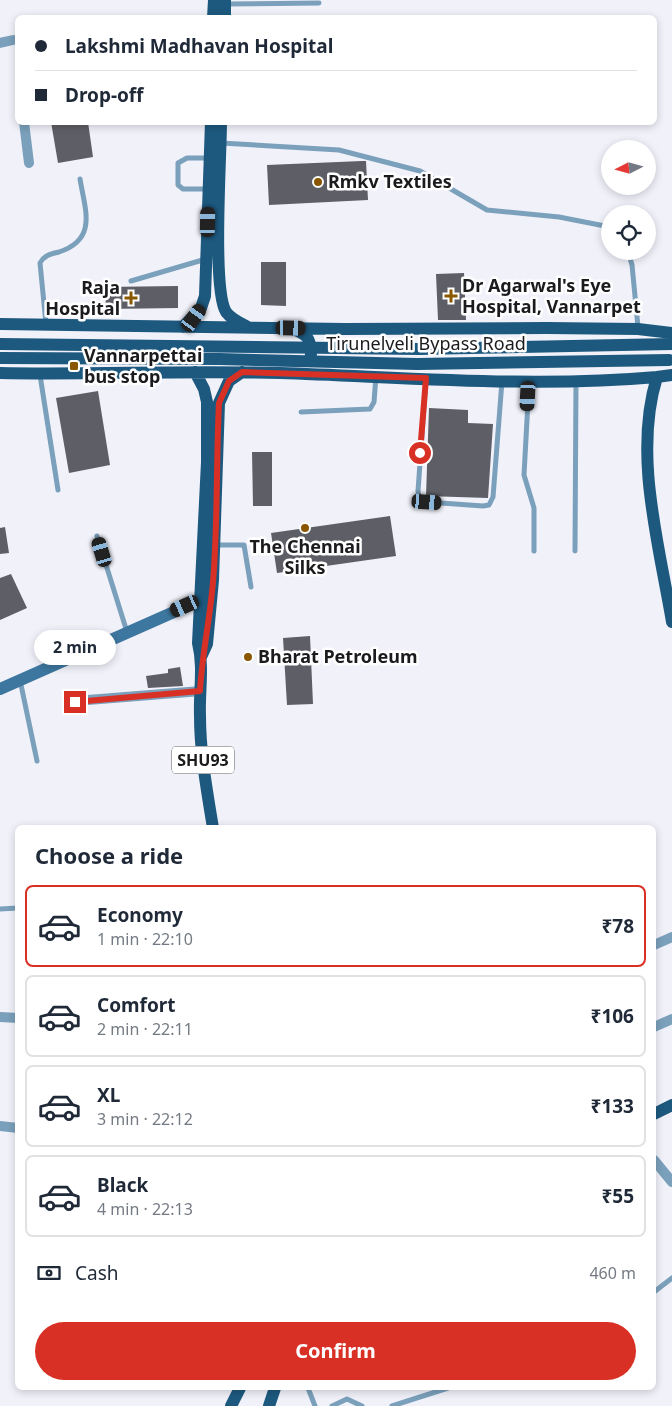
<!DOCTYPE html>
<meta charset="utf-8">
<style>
:root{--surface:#fff;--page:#f6f6f7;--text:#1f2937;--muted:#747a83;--line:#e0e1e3;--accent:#d93025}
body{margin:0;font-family:"Noto Sans",sans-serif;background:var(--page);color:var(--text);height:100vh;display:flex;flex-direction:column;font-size:19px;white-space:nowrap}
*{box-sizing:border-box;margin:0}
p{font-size:16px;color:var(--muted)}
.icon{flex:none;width:28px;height:28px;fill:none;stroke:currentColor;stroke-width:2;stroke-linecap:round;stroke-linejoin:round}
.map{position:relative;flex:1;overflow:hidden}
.drawer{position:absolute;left:15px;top:825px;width:641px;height:565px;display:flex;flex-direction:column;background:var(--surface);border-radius:8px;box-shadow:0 2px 8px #0003}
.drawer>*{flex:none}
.banner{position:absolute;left:15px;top:15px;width:642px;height:110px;border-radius:8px;box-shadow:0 2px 8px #0003;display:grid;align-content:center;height:110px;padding:0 20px;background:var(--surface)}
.needle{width:32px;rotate:264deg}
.tools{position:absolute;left:601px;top:140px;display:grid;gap:10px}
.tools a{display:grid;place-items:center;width:55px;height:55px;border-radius:50%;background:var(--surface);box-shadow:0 2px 8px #0003;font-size:25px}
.end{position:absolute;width:22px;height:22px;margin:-11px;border:6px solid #d93025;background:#fff;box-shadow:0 0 0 2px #fff}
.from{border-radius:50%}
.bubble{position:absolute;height:35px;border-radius:18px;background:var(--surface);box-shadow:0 2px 8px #0003;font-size:16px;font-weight:700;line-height:35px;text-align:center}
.car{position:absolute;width:15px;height:30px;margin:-15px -8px;border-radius:6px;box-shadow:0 0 4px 1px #0007;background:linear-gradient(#222 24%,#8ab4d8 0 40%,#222 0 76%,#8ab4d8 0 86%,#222 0)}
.banner b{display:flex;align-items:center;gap:18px;height:48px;font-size:19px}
.banner b+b{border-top:1px solid var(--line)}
.banner i{width:12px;height:12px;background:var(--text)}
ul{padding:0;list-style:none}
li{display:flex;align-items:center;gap:15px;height:82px;margin:0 10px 8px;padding:0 10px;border:2px solid var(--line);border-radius:8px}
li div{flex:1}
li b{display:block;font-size:19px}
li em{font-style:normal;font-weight:700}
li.selected{border-color:var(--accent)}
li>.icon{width:45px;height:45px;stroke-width:1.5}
h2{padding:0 20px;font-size:22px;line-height:60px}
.pay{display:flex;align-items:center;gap:12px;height:55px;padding:0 20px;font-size:19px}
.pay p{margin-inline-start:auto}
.action{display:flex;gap:10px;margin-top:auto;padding:10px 20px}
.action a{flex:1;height:58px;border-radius:30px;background:var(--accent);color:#fff;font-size:20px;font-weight:700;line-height:58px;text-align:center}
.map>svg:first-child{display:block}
</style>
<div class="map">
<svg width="672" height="1406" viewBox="0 0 672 1406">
<rect width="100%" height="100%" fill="#f1f1fa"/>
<path fill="#5e5e66" d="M51,122h37l5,35 -35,6z
M362,161h4l2,39 -99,5 -2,-40z
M261,262h25v44l-25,-1z
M464,273l2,47h-28l-2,-46z
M178,286v22l-72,1 -1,-22z
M98,391l12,74 -41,8 -13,-75z
M429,408l39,2v13l25,1 -5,74 -62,-2z
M252,452h20v54h-19z
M390,516l6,40 -119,17 -6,-40z
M5,527l4,26 -9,1v-26z
M11,574l16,34 -27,12v-42z
M310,636l3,68 -26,1 -4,-67z
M180,667l3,19 -35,2 -2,-12 22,-3v-4z"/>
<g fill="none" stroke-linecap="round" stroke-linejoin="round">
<path stroke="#7ba0bb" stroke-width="5" d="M225,4l94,-1
M221,143l118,7 81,21 67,39 72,7 51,10
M208,189h-25l-5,-4v-22l9,-5h22
M628,251l4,14 6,62
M131,281l75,-22
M46,324l-6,-61c4,-8 11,-9 19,-11 39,-13 26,-42 21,-73
M40,375l18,115
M426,379l-8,112 1,6 8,5 56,4 6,-1 4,-8 9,-116
M529,383l-5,92 10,33v43
M301,412l69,-3 4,-7 2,-26
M97,536l30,96
M216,545h28l7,42
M575,551l1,-171
M20,680l17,81
M0,909l18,-1
M654,1292l18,-14
M308,1388l7,18
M332,1406l15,-7 15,7
M392,1406l56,-18"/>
<path stroke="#7ba0bb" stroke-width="10" d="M0,43l13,-3
M24,122l5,41
M75,701l126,-10
M654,945l18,-8
M0,1017l18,1
M654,1027l18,-8
M0,1126l18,2
M654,1160l18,22"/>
<path stroke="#3d779f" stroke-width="12" d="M0,689l201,-89"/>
<path stroke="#1d597f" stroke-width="12" d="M213,18l1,-18
M225,18v-18
M221,122c0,34 -9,167 5,190 5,7 14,11 22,15
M0,324l345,5 202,-1 91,1 34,4
M183,327l18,-19 4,-12 6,-174
M293,329c17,6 18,12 18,30
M195,372l9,17 3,13v60l-9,181c6,24 1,48 2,73 0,37 7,75 13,112
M0,373c93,2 186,-3 280,0 124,4 253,15 377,4
M672,375l-15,2c-24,77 2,167 15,245
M201,657l6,-13 6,-64 6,-177 10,-22 13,-9
M654,1114l18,-9
M231,1406l9,-18
M269,1406l6,-18"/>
<path stroke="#1d597f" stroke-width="12" d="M0,344l419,5 253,-5
M0,358l219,1 198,5 252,-4"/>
</g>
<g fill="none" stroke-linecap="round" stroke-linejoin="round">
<path stroke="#d93025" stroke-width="6" d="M75,702l125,-11c2,-37 10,-72 13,-109 5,-59 3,-119 6,-179l10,-22 13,-9 184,6 -6,75"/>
</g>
<g fill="#895700" stroke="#fff" stroke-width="2">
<circle cx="318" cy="182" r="5"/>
<path d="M448.5 288.5h5v5h5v5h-5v5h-5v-5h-5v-5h5z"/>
<path d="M128.5 290.5h5v5h5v5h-5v5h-5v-5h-5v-5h5z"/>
<rect x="69" y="361" width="10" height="10" rx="2.5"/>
<circle cx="305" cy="528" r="5"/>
<circle cx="248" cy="657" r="5"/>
</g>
<g text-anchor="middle" stroke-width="5" stroke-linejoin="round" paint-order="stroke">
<rect fill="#fff" stroke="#5f5f62" stroke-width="1" x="172" y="746.5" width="62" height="27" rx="4"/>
<g font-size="16" font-weight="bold" fill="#1b1b1e">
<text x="203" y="766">SHU93</text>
</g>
<g font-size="18" font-weight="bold" fill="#1b1b1e" stroke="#fff" text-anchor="start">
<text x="328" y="188">Rmkv Textiles</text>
<text x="462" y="292">Dr Agarwal's Eye<tspan x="462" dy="21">Hospital, Vannarpet</tspan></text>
<text x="120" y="294" text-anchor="end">Raja<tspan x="120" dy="21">Hospital</tspan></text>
<text x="84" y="362">Vannarpettai<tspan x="84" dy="21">bus stop</tspan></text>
<text x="305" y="553" text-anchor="middle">The Chennai<tspan x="305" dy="21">Silks</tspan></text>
<text x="258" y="663">Bharat Petroleum</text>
</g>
<g font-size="18" fill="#1b1b1e" stroke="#fff">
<text x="426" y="350">Tirunelveli Bypass Road</text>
</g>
</g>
</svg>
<div class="tools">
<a><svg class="needle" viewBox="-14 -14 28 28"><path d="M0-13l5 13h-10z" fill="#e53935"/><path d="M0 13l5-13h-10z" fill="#747a83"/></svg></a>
<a><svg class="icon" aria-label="locate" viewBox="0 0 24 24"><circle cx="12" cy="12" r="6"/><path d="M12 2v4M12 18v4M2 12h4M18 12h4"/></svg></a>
</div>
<i class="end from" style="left:420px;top:453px"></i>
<i class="end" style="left:75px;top:702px"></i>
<div class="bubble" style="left:34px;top:630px;width:82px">2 min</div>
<i class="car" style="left:208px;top:222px;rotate:1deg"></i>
<i class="car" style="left:194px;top:318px;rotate:36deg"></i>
<i class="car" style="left:291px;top:328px;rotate:91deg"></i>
<i class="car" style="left:528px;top:396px;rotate:183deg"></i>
<i class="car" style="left:427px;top:502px;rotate:94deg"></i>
<i class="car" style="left:102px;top:552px;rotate:343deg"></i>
<i class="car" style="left:185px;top:606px;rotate:246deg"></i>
<div class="banner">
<b><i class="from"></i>Lakshmi Madhavan Hospital</b>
<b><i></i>Drop-off</b>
</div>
<section class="drawer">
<h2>Choose a ride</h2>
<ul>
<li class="selected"><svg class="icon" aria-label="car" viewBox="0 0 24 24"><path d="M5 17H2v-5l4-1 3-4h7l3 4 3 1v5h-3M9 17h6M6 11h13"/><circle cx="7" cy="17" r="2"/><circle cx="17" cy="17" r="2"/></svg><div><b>Economy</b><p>1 min · 22:10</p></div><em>₹78</em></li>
<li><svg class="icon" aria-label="car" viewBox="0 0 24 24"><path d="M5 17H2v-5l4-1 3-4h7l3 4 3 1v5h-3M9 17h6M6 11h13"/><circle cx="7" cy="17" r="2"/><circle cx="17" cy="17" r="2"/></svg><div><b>Comfort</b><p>2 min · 22:11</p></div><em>₹106</em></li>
<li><svg class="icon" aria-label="car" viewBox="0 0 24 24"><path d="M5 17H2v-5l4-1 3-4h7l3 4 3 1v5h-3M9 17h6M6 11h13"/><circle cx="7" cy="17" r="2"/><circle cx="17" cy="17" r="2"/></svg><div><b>XL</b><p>3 min · 22:12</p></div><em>₹133</em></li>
<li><svg class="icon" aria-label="car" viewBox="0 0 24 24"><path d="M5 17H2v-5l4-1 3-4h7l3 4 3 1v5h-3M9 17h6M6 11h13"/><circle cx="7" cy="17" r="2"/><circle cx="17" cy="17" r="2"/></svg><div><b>Black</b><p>4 min · 22:13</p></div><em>₹55</em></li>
</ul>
<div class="pay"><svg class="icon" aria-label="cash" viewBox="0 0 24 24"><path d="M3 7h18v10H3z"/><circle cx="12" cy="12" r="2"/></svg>Cash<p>460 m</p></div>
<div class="action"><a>Confirm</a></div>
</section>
</div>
